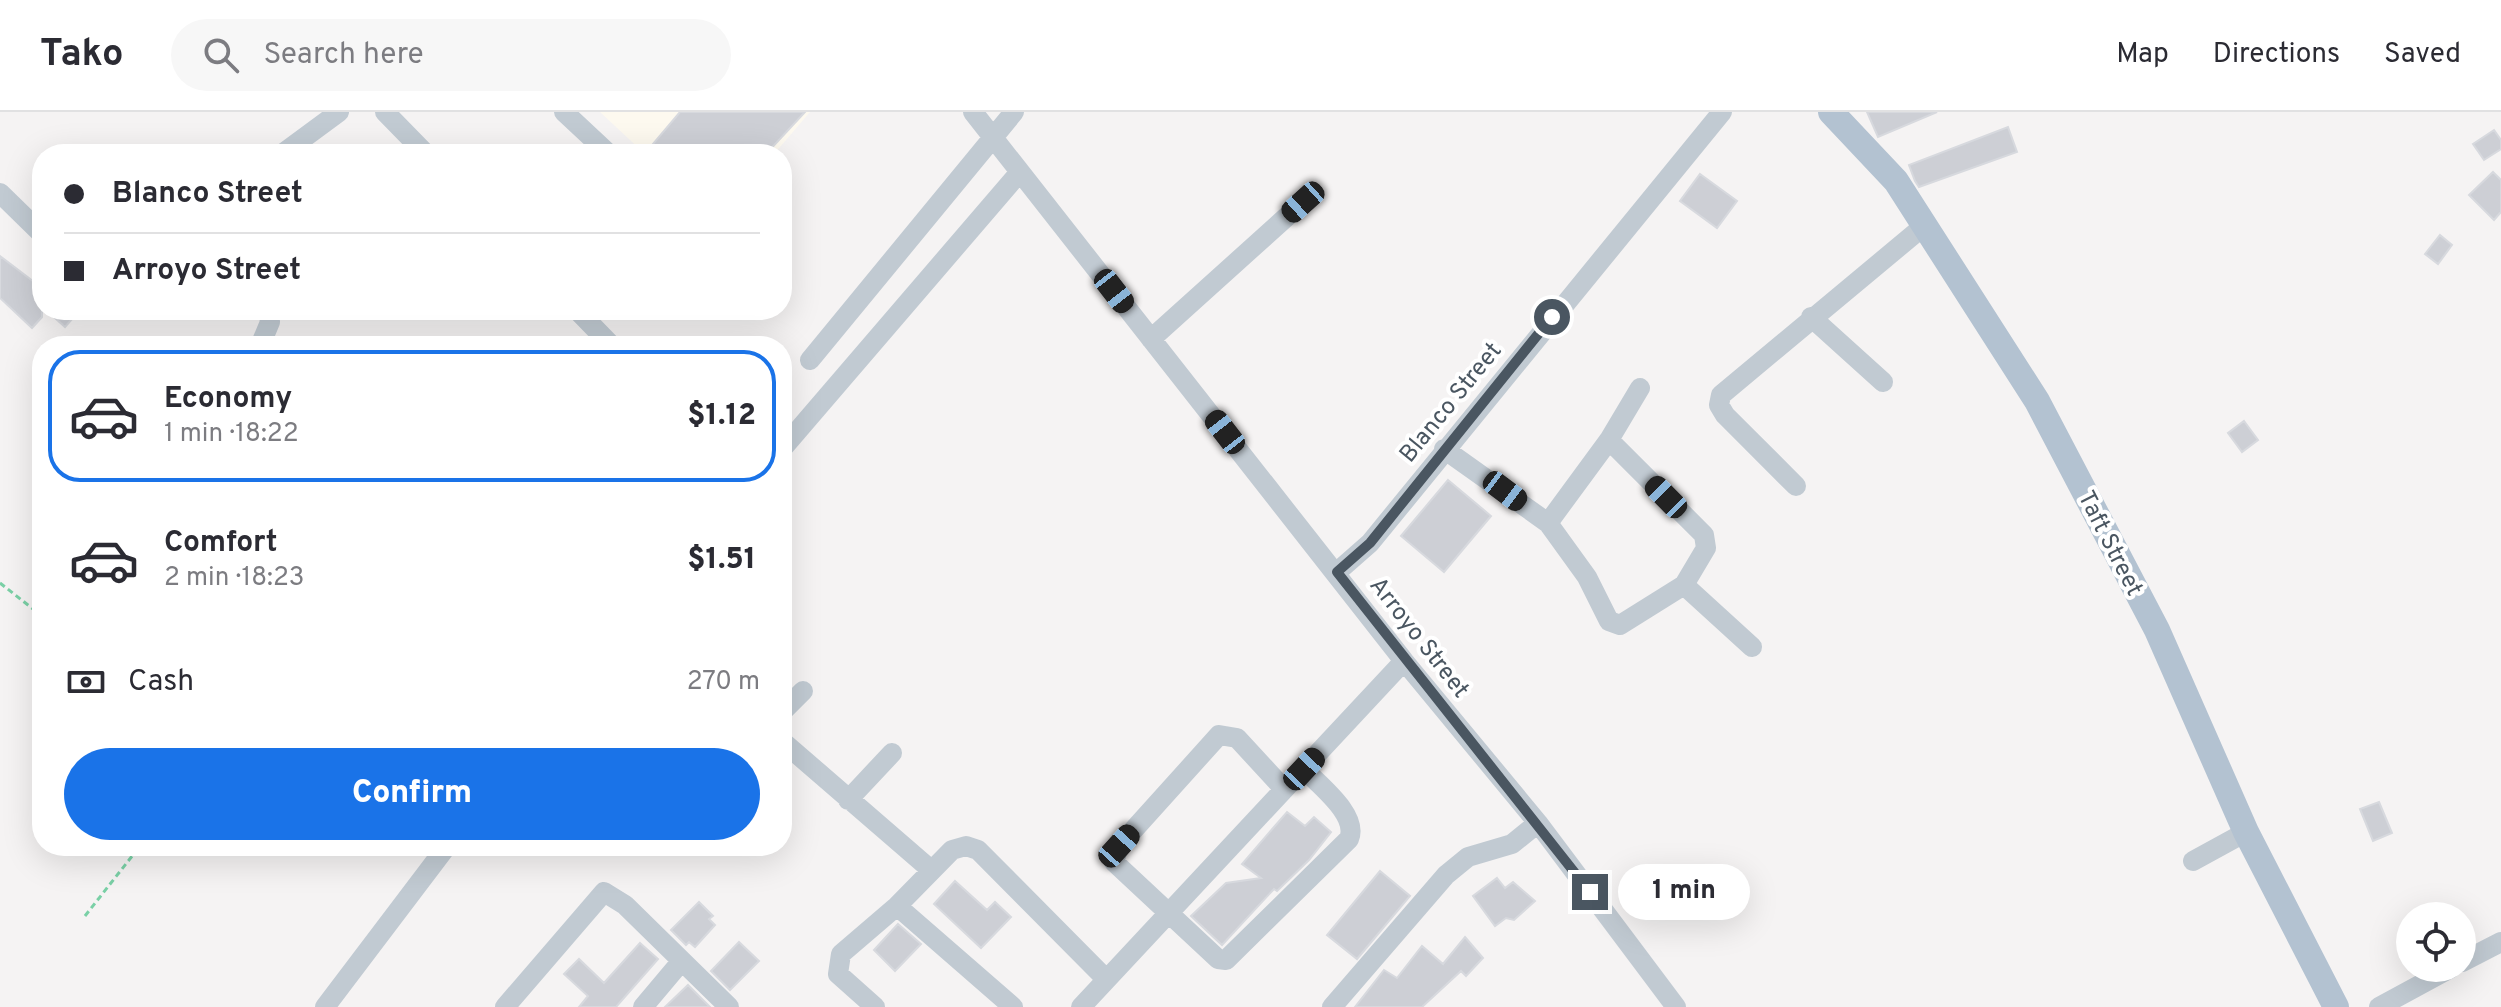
<!DOCTYPE html>
<meta charset="utf-8">
<style>
:root{--surface:#fff;--page:#f7f7f7;--text:#2b2b33;--muted:#7c7c81;--line:#e1e1e2;--accent:#1a73e8}
body{margin:0;font-family:Overpass,sans-serif;background:var(--page);color:var(--text);height:100vh;display:flex;flex-direction:column;font-size:30px;white-space:nowrap}
*{box-sizing:border-box;margin:0}
p{font-size:26px;color:var(--muted)}
.icon{flex:none;width:44px;height:44px;fill:none;stroke:currentColor;stroke-width:2;stroke-linecap:round;stroke-linejoin:round}
.map{position:relative;flex:1;overflow:hidden}
.details{position:absolute;left:32px;top:224px;width:760px;height:520px;display:flex;flex-direction:column;background:var(--surface);border-radius:32px;box-shadow:0 8px 32px #0002}
.details>*{flex:none}
.banner{position:absolute;left:32px;top:32px;width:760px;height:176px;border-radius:32px;box-shadow:0 8px 32px #0002;display:grid;align-content:center;height:176px;padding:0 32px;background:var(--surface)}
.tools{position:absolute;left:2396px;top:790px;display:grid;gap:16px}
.tools a{display:grid;place-items:center;width:80px;height:80px;border-radius:50%;background:var(--surface);box-shadow:0 8px 32px #0002;font-size:40px}
.end{position:absolute;width:36px;height:36px;margin:-18px;border:10px solid #4a5661;background:#fff;box-shadow:0 0 0 4px #fff}
.from{border-radius:50%}
.bubble{position:absolute;height:56px;border-radius:28px;background:var(--surface);box-shadow:0 8px 32px #0002;font-size:26px;font-weight:800;line-height:56px;text-align:center}
.car{position:absolute;width:24px;height:48px;margin:-24px -12px;border-radius:10px;box-shadow:0 0 6px 2px #0007;background:linear-gradient(#222 24%,#8ab4d8 0 40%,#222 0 76%,#8ab4d8 0 86%,#222 0)}
.banner b{display:flex;align-items:center;gap:28px;height:76px;font-size:30px}
.banner b+b{border-top:2px solid var(--line)}
.banner i{width:20px;height:20px;background:var(--text)}
ul{padding:14px 0 0;list-style:none}
li{display:flex;align-items:center;gap:24px;height:132px;margin:0 16px 12px;padding:0 16px;border:4px solid transparent;border-radius:32px}
li div{flex:1}
li b{display:block;font-size:30px}
li em{font-style:normal;font-weight:800}
li.selected{border-color:var(--accent)}
li>.icon{width:72px;height:72px;stroke-width:1.5}
.pay{display:flex;align-items:center;gap:20px;height:88px;padding:0 32px;font-size:30px}
.pay p{margin-inline-start:auto}
.cta{display:flex;gap:16px;margin-top:auto;padding:16px 32px}
.cta a{flex:1;height:92px;border-radius:48px;background:var(--accent);color:#fff;font-size:32px;font-weight:800;line-height:92px;text-align:center}
header{display:flex;align-items:center;gap:48px;box-sizing:border-box;height:112px;padding:0 40px;background:var(--surface);border-bottom:2px solid var(--line)}
header strong{font-size:38px}
nav{display:flex;gap:44px;margin-inline-start:auto;font-size:28px}
.search{width:560px;height:72px;background:var(--page);display:flex;align-items:center;gap:20px;box-sizing:border-box;padding:0 28px;border-radius:44px;color:var(--muted);font-size:30px}
.map>svg:first-child{display:block}
</style>
<header>
<strong>Tako</strong>
<div class="search"><svg class="icon" aria-label="search" viewBox="0 0 24 24"><circle cx="10" cy="10" r="6"/><path d="M15 15l6 6"/></svg>Search here</div>
<nav><a>Map</a><a>Directions</a><a>Saved</a></nav>
</header>
<div class="map">
<svg width="2501" height="895" viewBox="0 0 2501 895">
<rect width="100%" height="100%" fill="#f5f3f3"/>
<path fill="#fdf9ef" d="M600,0h210l-36,42h-129z"/>
<path fill="#cdcfd5" stroke="#d7d9de" stroke-width="2" d="M680,0h125l-39,42h-103l-11,-9z
M1867,0h70l-59,25z
M2008,15l9,25 -98,35 -4,-6 -6,-16z
M2494,18l7,10v9l-17,11 -11,-16z
M2493,60l8,8v32l-7,8 -25,-25z
M1700,62l37,27 -20,27 -37,-27z
M2440,123l12,10 -14,19 -13,-10z
M0,144l42,32v29l-10,11 -32,-30z
M46,198h34l-15,17z
M2244,309l14,19 -16,12 -14,-19z
M1448,368l43,36 -47,56 -43,-36z
M2379,690l13,31 -19,8 -13,-32z
M1287,700l18,14 9,-9 17,15 -22,28 -32,31 -3,-2 -52,56 -31,-29 35,-33 35,-5 -19,-14z
M1380,759l30,25 -53,63 -30,-24z
M1497,766l8,10 8,-6 22,19 -21,19 -8,-2 -11,8 -22,-30z
M955,769l32,29 8,-8 16,15 -30,31 -47,-44z
M699,790l14,14 -4,3 6,6 -20,22 -6,-5 -3,3 -15,-15z
M898,812l23,20 -26,27 -21,-21z
M1465,825l18,21 -17,18 -5,-5 -39,36h-67l29,-37 13,8 25,-32 21,18z
M739,830l20,19 -29,29 -19,-19z
M640,831l18,16 -42,48h-37l9,-11 -24,-22 15,-15 25,24z
M688,873l22,22h-45z"/>
<g fill="none" stroke-linecap="round" stroke-linejoin="round">
<path stroke="#7ad0a6" stroke-width="3" stroke-dasharray="6 4" stroke-linecap="butt" d="M0,471l42,33
M322,734l8,7
M85,804l55,-70"/>
<path stroke="#c1cad2" stroke-width="20" d="M385,0l41,42
M564,0l45,42
M973,0l431,549 134,162 138,184
M282,42l57,-42
M0,81l42,41
M577,198l35,36
M1811,205l72,65
M1151,227l152,-137
M260,234l10,-24 -2,-12
M810,248l204,-248
M782,337l237,-276
M1444,337l104,74 39,54 22,44 11,4 64,-40 22,-37 -2,-13 -95,-95
M1796,374l-71,-71 -6,-10 2,-10 204,-170
M1548,411l61,-83 31,-52
M1337,460l33,-29 352,-431
M1684,473l68,62
M782,600l21,-21
M782,629l148,128
M1284,677l-47,-51 -18,-3 -100,111 -5,16 104,97 8,1 123,-121c10,-24 -30,-54 -45,-70
M848,688l44,-47
M2193,749l53,-29
M897,794l116,101
M2462,850l39,-20
M325,895l122,-161
M505,895l99,-115 21,13 104,102
M643,895l37,-44
M875,895l-37,-33 3,-20 56,-48 55,-56 14,-4 12,4 128,129
M1081,895l323,-346
M1332,895l114,-132 22,-18 44,-13 26,-21
M2379,895l72,-39"/>
<path stroke="#b3c2d1" stroke-width="26" d="M1831,0l65,69 141,220 120,229 89,202 90,175"/>
</g>
<g fill="none" stroke-linecap="round" stroke-linejoin="round">
<path stroke="#4a5661" stroke-width="10" d="M1552,205l-182,226 -33,29 253,320"/>
</g>
<g text-anchor="middle" stroke-width="8" stroke-linejoin="round" paint-order="stroke">
<g font-size="24" fill="#4a5661" stroke="#fff">
<text transform="translate(1450 290) rotate(-51)" y="8">Blanco Street</text>
<text transform="translate(2111 431) rotate(63)" y="8">Taft Street</text>
<text transform="translate(1420 525) rotate(52)" y="8">Arroyo Street</text>
</g>
</g>
</svg>
<div class="tools">
<a><svg class="icon" aria-label="locate" viewBox="0 0 24 24"><circle cx="12" cy="12" r="6"/><path d="M12 2v4M12 18v4M2 12h4M18 12h4"/></svg></a>
</div>
<i class="end from" style="left:1552px;top:205px"></i>
<i class="end" style="left:1590px;top:780px"></i>
<div class="bubble" style="left:1618px;top:752px;width:132px">1 min</div>
<i class="car" style="left:1303px;top:90px;rotate:228deg"></i>
<i class="car" style="left:1114px;top:179px;rotate:142deg"></i>
<i class="car" style="left:1225px;top:320px;rotate:322deg"></i>
<i class="car" style="left:1505px;top:379px;rotate:127deg"></i>
<i class="car" style="left:1666px;top:385px;rotate:315deg"></i>
<i class="car" style="left:1304px;top:657px;rotate:43deg"></i>
<i class="car" style="left:1119px;top:734px;rotate:42deg"></i>
<div class="banner">
<b><i class="from"></i>Blanco Street</b>
<b><i></i>Arroyo Street</b>
</div>
<section class="details">
<ul>
<li class="selected"><svg class="icon" aria-label="car" viewBox="0 0 24 24"><path d="M5 17H2v-5l4-1 3-4h7l3 4 3 1v5h-3M9 17h6M6 11h13"/><circle cx="7" cy="17" r="2"/><circle cx="17" cy="17" r="2"/></svg><div><b>Economy</b><p>1 min · 18:22</p></div><em>$1.12</em></li>
<li><svg class="icon" aria-label="car" viewBox="0 0 24 24"><path d="M5 17H2v-5l4-1 3-4h7l3 4 3 1v5h-3M9 17h6M6 11h13"/><circle cx="7" cy="17" r="2"/><circle cx="17" cy="17" r="2"/></svg><div><b>Comfort</b><p>2 min · 18:23</p></div><em>$1.51</em></li>
</ul>
<div class="pay"><svg class="icon" aria-label="cash" viewBox="0 0 24 24"><path d="M3 7h18v10H3z"/><circle cx="12" cy="12" r="2"/></svg>Cash<p>270 m</p></div>
<div class="cta"><a>Confirm</a></div>
</section>
</div>
